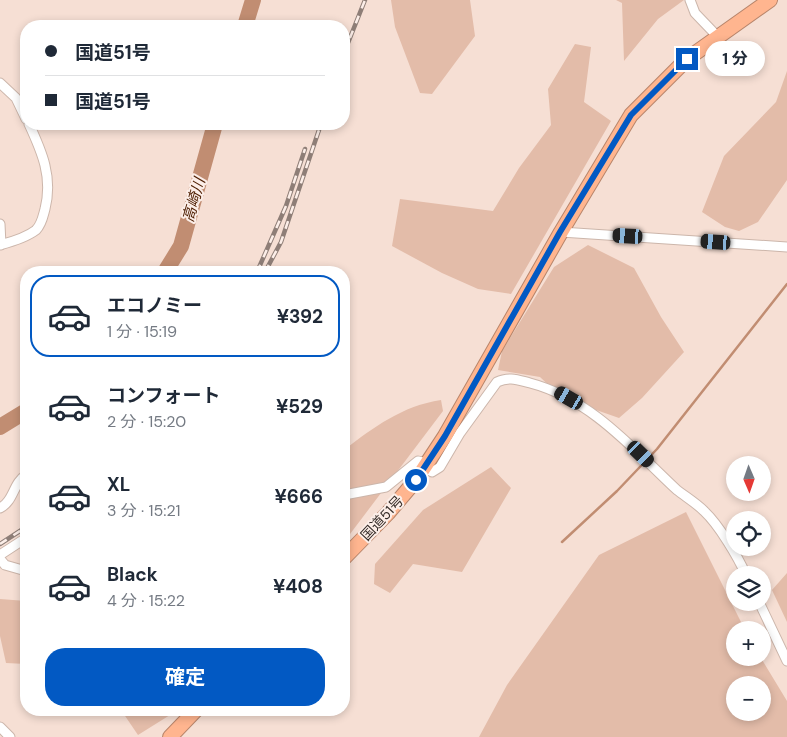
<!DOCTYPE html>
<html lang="ja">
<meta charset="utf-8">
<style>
:root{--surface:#fff;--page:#f6f6f7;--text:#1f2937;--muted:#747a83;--line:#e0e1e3;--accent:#0259c3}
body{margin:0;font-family:"DM Sans","Noto Sans JP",sans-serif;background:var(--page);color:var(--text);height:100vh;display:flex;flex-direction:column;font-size:19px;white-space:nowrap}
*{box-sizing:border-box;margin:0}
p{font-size:16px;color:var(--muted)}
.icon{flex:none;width:28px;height:28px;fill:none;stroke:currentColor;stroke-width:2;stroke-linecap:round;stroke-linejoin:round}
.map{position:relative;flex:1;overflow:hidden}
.sheet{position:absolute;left:20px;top:266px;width:330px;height:450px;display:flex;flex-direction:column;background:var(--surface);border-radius:20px;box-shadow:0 2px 8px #0003}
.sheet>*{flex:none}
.hud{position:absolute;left:20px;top:20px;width:330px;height:110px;border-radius:20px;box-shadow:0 2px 8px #0003;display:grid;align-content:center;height:110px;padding:0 25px;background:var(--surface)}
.needle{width:32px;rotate:178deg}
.buttons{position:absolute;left:726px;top:456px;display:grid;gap:10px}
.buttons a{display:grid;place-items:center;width:45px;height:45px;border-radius:50%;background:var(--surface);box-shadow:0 2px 8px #0003;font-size:25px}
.end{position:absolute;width:22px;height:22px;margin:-11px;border:6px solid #0259c3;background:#fff;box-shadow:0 0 0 2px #fff}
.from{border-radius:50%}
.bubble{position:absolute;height:35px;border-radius:18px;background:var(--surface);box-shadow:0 2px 8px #0003;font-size:16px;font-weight:700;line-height:35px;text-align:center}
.car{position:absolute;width:15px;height:30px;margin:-15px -8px;border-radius:6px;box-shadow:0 0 4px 1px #0007;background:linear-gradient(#222 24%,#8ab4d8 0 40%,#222 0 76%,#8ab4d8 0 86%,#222 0)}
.hud b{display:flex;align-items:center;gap:18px;height:48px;font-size:19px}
.hud b+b{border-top:1px solid var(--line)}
.hud i{width:12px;height:12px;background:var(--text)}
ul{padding:9px 0 0;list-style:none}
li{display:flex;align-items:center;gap:15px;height:82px;margin:0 10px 8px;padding:0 15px;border:2px solid transparent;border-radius:20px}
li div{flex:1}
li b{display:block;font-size:19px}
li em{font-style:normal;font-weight:700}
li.current{border-color:var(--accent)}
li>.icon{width:45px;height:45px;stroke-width:1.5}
.action{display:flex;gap:10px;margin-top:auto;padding:10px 25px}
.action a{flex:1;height:58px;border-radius:20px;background:var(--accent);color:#fff;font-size:20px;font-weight:700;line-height:58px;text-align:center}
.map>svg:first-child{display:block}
</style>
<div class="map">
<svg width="787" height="737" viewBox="0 0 787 737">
<rect width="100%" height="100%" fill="#f6dfd4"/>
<path fill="#e3bca9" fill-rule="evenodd" d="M391,0h79l5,36 -43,58 -12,-1 -25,-66z
M616,0h68l-26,19 -34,42 -2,-58z
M575,44l16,3 -7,55 27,19 -100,173 -33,-5 -36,-16 -50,-27 8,-47 93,12 26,-43 32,-43 -3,-36z
M787,71v109l-29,42 -19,9 -14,-4 -23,-15 22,-56 52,-54z
M588,245l46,23 27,49 23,35 -42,46 -23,20 -57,-20 -22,-21 -42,-7 4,-19 52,-84z
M441,400l2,11 -99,131v-92c30,-23 58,-44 97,-50z
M491,467l20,21 -49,84 -49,-8 -23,29 -16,-9 1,-20 48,-54z
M686,512l59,118h-10v28h26l26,43v36h-308l28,-52 92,-130zM735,685h27v27h-27z
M787,573v49l-15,-32z
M0,599l26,2v63l-20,-1 -6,-27z
M121,710h57l-40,25z"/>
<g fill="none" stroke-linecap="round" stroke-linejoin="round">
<path stroke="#c18d72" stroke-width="2.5" d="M562,542l55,-51 40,-42 130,-165"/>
<path stroke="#c18d72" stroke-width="16" d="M245,26l8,-26
M165,272l16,-26 34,-122
M0,427l26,-16"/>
<defs>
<path id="minor" d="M690,0l5,13 23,24
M0,83l16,15 10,21
M0,224l1,21
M561,232l226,15
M0,245c11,-3 27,-8 36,-15 6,-6 7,-14 9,-21 8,-32 -3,-57 -16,-85
M423,468l9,4 8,-5 20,-34 37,-51c12,-6 21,-2 33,1 61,16 103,66 147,107 9,7 19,13 27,21 15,14 34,46 42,64
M344,495l42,-8 32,-26 9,2
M0,508c14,-7 13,-25 26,-33
M0,555l26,-17
M0,559l5,6 21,6
M759,602l28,59
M0,727l10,10"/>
<path id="highway" d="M344,558l44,-45 28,-33 29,-44 116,-204 70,-117 56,-56 83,-59
M170,737l26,-27"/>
</defs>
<use href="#minor" stroke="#ccb6ab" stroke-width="11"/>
<use href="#highway" stroke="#b8856b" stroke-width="16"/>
<use href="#minor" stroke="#fff" stroke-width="9"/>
<use href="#highway" stroke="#ffb58f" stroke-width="14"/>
<defs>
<path id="rail" d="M344,53l21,-53
M257,272l29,-66 19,-57
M265,272l16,-30 40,-118
M0,544l26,-17"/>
</defs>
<use href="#rail" stroke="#8e7e77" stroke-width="4.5"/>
<use href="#rail" stroke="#fceee8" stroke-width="2.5" stroke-dasharray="8" stroke-linecap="butt"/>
</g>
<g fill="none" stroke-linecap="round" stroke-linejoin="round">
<path stroke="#0259c3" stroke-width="6" d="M416,480l29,-44 115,-204 71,-117 56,-56"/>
</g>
<g text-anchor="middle" stroke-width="4" stroke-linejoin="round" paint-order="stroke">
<g font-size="14" fill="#342b27" stroke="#fceee8">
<text transform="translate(382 518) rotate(-47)" y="5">国道51号</text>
</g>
<g font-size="15" font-style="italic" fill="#4d1d00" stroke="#fceee8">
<text transform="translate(194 200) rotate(-74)" y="5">高崎川</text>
</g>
</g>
</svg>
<div class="buttons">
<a><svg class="needle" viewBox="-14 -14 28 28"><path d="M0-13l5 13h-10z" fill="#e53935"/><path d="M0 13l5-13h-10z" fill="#747a83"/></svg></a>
<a><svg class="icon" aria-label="locate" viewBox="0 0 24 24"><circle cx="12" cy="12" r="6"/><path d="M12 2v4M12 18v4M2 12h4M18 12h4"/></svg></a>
<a><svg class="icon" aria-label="layers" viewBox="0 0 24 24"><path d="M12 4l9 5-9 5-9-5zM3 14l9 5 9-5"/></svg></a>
<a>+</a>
<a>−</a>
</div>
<i class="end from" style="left:416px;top:480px"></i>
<i class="end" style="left:687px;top:59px"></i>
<div class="bubble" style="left:705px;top:41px;width:60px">1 分</div>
<i class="car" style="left:628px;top:236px;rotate:273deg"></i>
<i class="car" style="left:716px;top:242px;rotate:274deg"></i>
<i class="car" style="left:569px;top:398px;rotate:300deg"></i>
<i class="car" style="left:641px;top:454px;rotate:134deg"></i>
<div class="hud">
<b><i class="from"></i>国道51号</b>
<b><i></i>国道51号</b>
</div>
<section class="sheet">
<ul>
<li class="current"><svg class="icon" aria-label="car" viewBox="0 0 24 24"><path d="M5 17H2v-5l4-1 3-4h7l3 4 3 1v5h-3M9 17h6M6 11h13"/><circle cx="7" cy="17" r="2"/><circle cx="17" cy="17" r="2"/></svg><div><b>エコノミー</b><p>1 分 · 15:19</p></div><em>¥392</em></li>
<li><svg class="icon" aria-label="car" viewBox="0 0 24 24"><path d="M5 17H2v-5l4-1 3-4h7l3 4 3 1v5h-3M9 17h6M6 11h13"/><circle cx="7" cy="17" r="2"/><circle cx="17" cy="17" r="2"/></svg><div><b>コンフォート</b><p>2 分 · 15:20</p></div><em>¥529</em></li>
<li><svg class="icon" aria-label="car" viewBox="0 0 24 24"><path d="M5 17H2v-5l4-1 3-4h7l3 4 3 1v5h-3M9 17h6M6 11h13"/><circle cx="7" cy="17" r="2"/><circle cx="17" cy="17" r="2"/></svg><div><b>XL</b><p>3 分 · 15:21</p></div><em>¥666</em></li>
<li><svg class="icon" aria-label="car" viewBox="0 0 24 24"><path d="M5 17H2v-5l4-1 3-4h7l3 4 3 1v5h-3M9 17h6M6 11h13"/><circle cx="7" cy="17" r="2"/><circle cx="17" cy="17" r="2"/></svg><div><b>Black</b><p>4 分 · 15:22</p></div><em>¥408</em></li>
</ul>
<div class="action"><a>確定</a></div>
</section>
</div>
